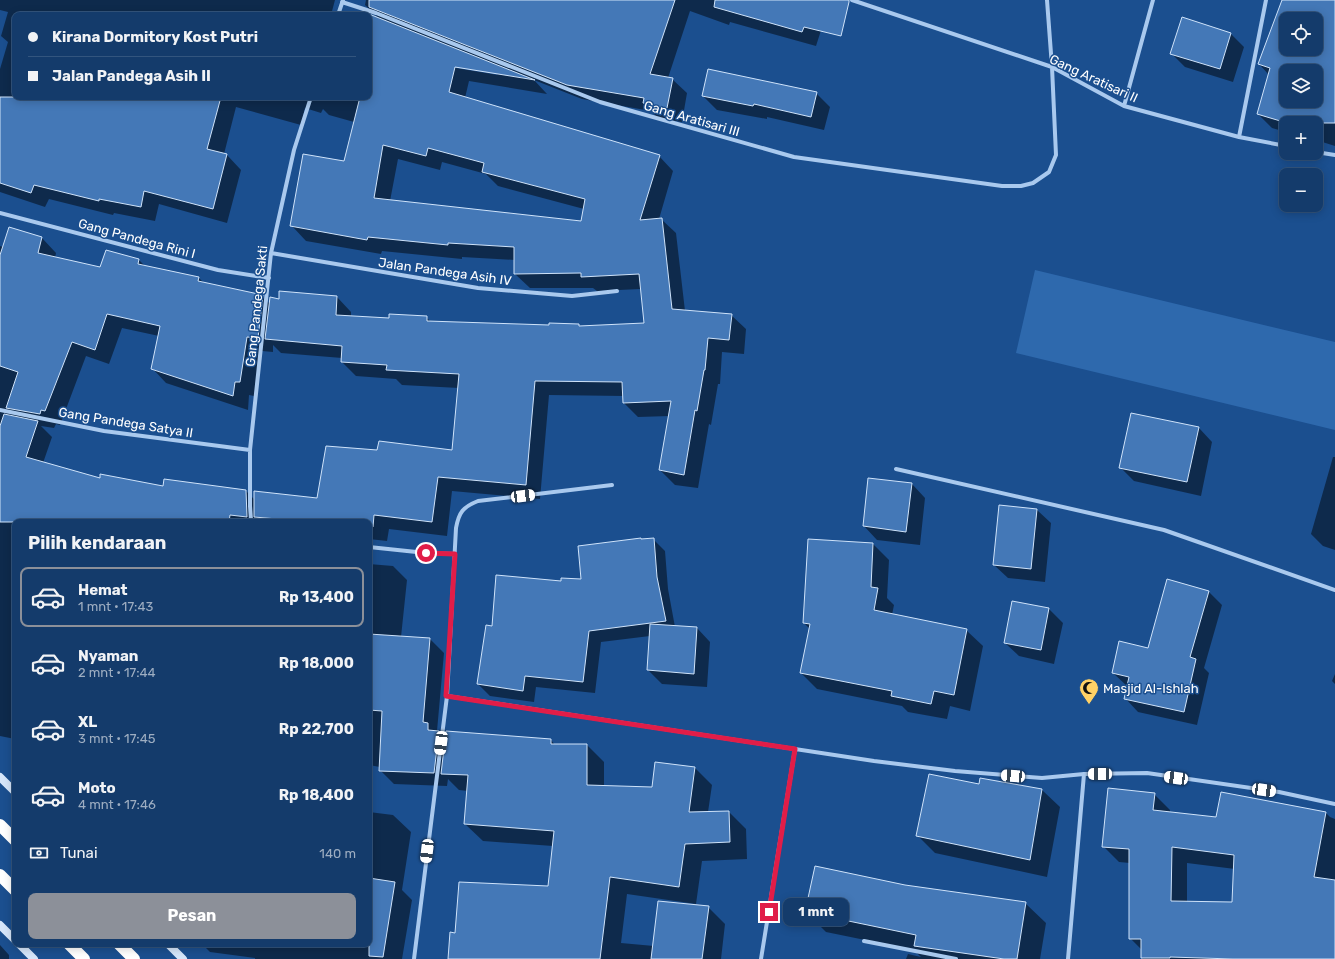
<!DOCTYPE html>
<html lang="id">
<meta charset="utf-8">
<style>
:root{--surface:#143b6b;--page:#1d4271;--text:#f1f3f6;--muted:#9dadc1;--line:#33557e;--accent:#8c9099}
body{margin:0;font-family:Rubik,sans-serif;background:var(--page);color:var(--text);height:100vh;display:flex;flex-direction:column;font-size:15px;white-space:nowrap}
*{box-sizing:border-box;margin:0}
p{font-size:13px;color:var(--muted)}
.icon{flex:none;width:22px;height:22px;fill:none;stroke:currentColor;stroke-width:2;stroke-linecap:round;stroke-linejoin:round}
.map{position:relative;flex:1;overflow:hidden}
.panel{position:absolute;left:12px;top:519px;width:360px;height:428px;display:flex;flex-direction:column;background:var(--surface);border-radius:8px;box-shadow:0 2px 10px #0003,0 0 0 1px var(--line)}
.panel>*{flex:none}
.banner{position:absolute;left:12px;top:12px;width:360px;height:88px;border-radius:8px;box-shadow:0 2px 10px #0003,0 0 0 1px var(--line);display:grid;align-content:center;height:88px;padding:0 16px;background:var(--surface)}
.buttons{position:absolute;left:1279px;top:12px;display:grid;gap:8px}
.buttons a{display:grid;place-items:center;width:44px;height:44px;border-radius:8px;background:var(--surface);box-shadow:0 2px 10px #0003,0 0 0 1px var(--line);font-size:20px}
.end{position:absolute;width:18px;height:18px;margin:-9px;border:5px solid #e11d48;background:#fff;box-shadow:0 0 0 2px #fff}
.from{border-radius:50%}
.bubble{position:absolute;height:28px;border-radius:8px;background:var(--surface);box-shadow:0 2px 10px #0003,0 0 0 1px var(--line);font-size:13px;font-weight:700;line-height:28px;text-align:center}
.car{position:absolute;width:12px;height:24px;margin:-12px -6px;border-radius:5px;box-shadow:0 0 3px 1px #0007;background:linear-gradient(#fff 24%,#345 0 40%,#fff 0 76%,#345 0 86%,#fff 0)}
.banner b{display:flex;align-items:center;gap:14px;height:38px;font-size:15px}
.banner b+b{border-top:1px solid var(--line)}
.banner i{width:10px;height:10px;background:var(--text)}
ul{padding:0;list-style:none}
li{display:flex;align-items:center;gap:12px;height:60px;margin:0 8px 6px;padding:0 8px;border:2px solid transparent;border-radius:8px}
li div{flex:1}
li b{display:block;font-size:15px}
li em{font-style:normal;font-weight:700}
li.selected{border-color:var(--accent)}
li>.icon{width:36px;height:36px;stroke-width:1.5}
h2{padding:0 16px;font-size:18px;line-height:48px}
.pay{display:flex;align-items:center;gap:10px;height:44px;padding:0 16px;font-size:15px}
.pay p{margin-inline-start:auto}
.cta{display:flex;gap:8px;margin-top:auto;padding:8px 16px}
.cta a{flex:1;height:46px;border-radius:8px;background:var(--accent);color:#fff;font-size:16px;font-weight:700;line-height:46px;text-align:center}
.map>svg:first-child{display:block}
</style>
<div class="map">
<svg width="1335" height="959" viewBox="0 0 1335 959">
<rect width="100%" height="100%" fill="#1b4f8f"/>
<path fill="#2e69ad" d="M1035,270l300,72v88l-319,-77z"/>
<path fill="#0007" fill-rule="evenodd" d="M0,0h335l-4,15h-316v82h354v-81l12,4 -16,-15 1,-5h420l38,21 -8,25 -86,-24 -1,3 -39,-14 -22,67 4,1 15,14 -5,29 -24,-4 -7,-7 -69,-12 -48,-19 13,14 -78,-13 -4,17 194,58 14,15 -14,48h2l15,14 9,78 46,4 15,14 -2,25 -22,-2 -2,32h-2l-7,41 -2,-1 -11,64 -23,-3 -15,-15 10,-54 -32,1 -14,-14v-7l-75,-1 -9,104 -88,-8 -5,45 -58,-7 -2,12 -18,-2v-17h-354v217l-15,-3v-490l3,1 6,-19 33,10 14,15 -1,5 46,10 38,-8 6,6 54,12 5,5 58,13 8,8 10,-4v-8l57,5 14,15v5l39,2 36,-2 5,5 119,4 29,-1 2,2 64,-3 -4,-35 -44,2 -4,-3h-63l-15,-14v-14l-53,-3v2l-80,-8 -1,3 -75,-13 -14,-15 52,-64 10,-40 -25,-7 -6,-6 -2,4 -16,-5 -4,17 -65,-18 -12,47 3,1 14,15 -14,53 -68,-19 -4,17 -41,-8 -1,2 -64,-16 -4,8 -45,-15v-123l8,-27 -7,-6 7,-24 -8,-2zM450,65l45,7 3,3 -48,-8zM398,159l42,11 2,-8 44,12 12,12 86,23 -2,13 -192,-21zM122,328l37,8 -7,32 14,15 82,27 1,-15 5,1 8,-45 11,1v-7l8,8 61,5v4l14,14 40,3 6,6 57,3 -6,63h-75l-60,49h-63l-9,-9 -82,-4 -63,-8 -58,-16 9,-26 -11,-11 13,2 2,-4 4,1 26,-69 23,8z
M1283,0h52v146l-19,-6v-17h-30v9l-14,-4 -14,-14 11,-39 -10,-11zM1286,19h30v30h-30zM1286,71h30v30h-30z
M1231,34l13,13 -11,35 -48,-15 -14,-14z
M816,93l14,14 -6,23 -57,-13v2l-50,-9 -14,-14z
M1132,414l67,14 13,14 -11,54 -67,-15 -14,-14z
M1333,457h2v93l-12,-4 -12,-12z
M912,484l13,14 -5,47 -43,-5 -13,-14z
M1000,506l37,4 14,13 -6,59 -37,-4 -14,-13z
M653,539l12,12 3,38 7,38 22,1 13,14 -3,45 -45,-3 -14,-14 2,-34 -49,6 -6,51 -59,-6 -2,15 -44,-6 -12,-12 15,-57 69,-45 20,-2 60,-40z
M873,544l16,16 -2,38 7,7 -2,10 74,15 17,16 -13,65 -20,-5 -3,13 -39,-7 -6,-6 -85,-17 -16,-16 9,-44 -6,-6z
M369,564l24,2 14,14 -6,57 29,2 14,14 -7,78 9,8 105,1 4,5h32l17,17v25l49,1 42,-20 17,17 -4,27h21l17,17 1,30 -45,2 -6,43 -69,-10 -6,49 33,3 54,-39 17,17 -4,35h-272l7,-25 93,-47 4,-41 -70,-5 -18,-17 3,-33 -9,-1 -11,-11 -1,7 -53,-2 -14,-14v-3l-11,-2z
M1209,592l13,13 -18,63 5,5 -12,52 -59,-13 -13,-14 2,-12 -14,-13 35,-24z
M1013,602l36,7 14,14 -9,41 -35,-8 -14,-13z
M1335,674v10l-3,-3z
M980,786l62,4 18,17 -13,70 -112,-24 -18,-18z
M1154,794l16,16v3l47,5 109,-5 4,4 5,2v140h-192l-1,-1v-8l-12,-12v-75l-11,-1 -16,-16zM1187,863l48,6 -2,34 -46,-1z
M369,812l24,3 18,17 -9,58 10,10 -10,59h-147v-1l-45,-6 -8,-8h167z
M905,886l120,17 21,20 -6,36h-134l2,-5 13,3 -7,-7 -88,-18 -20,-20z
M0,945l9,10v4h-9z"/>
<path fill="#4478b7" stroke="#cfe3fa" fill-rule="evenodd" d="M369,0h306l-25,74 23,4 -6,30 -24,-5 1,-5 -77,-13 -198,-78z
M715,0h134v2l-8,34 -37,-9 -2,5 -88,-25z
M1282,0h53v123h-48l-30,-9 13,-46 -12,-4zM1286,19h30v30h-30zM1286,71h30v30h-30z
M369,14l166,66 -80,-13 -6,25 211,63 -20,65 22,-2 10,91 60,5 -3,26 -21,-2 -3,32h-1l-7,41 -2,-1 -11,65 -25,-5 12,-69 -48,2 -1,-21 -87,-1 -9,104 -88,-8 -6,45 -58,-7 -1,12 -4,-1v-4h-56l-59,-5v-26l63,7 9,-52 51,4 2,-9 73,9 7,-76 -73,-4 1,-5 -46,-3 1,-16 -77,-7 5,-42 9,2v-8l58,5 -1,19 53,3v-4l38,2v5l122,4v-2l30,1v2l65,-3 -5,-49 -58,3v-4l-67,1v-27l-66,-4v2l-80,-8 -1,3 -77,-14 13,-72 41,7 16,-64h9zM383,145l43,11 2,-8 56,15 -2,9 103,27 -4,22 -207,-23z
M1182,17l49,16 -11,36 -50,-15z
M708,69l109,23 -6,25 -57,-13 -1,2 -51,-10z
M0,97h221l-14,52 20,5 -14,55 -69,-18 -3,16 -42,-8v2l-65,-16 -3,8 -31,-10z
M9,227l33,10 -4,16 62,14 6,-17 33,9 -1,5 61,13 -1,4 65,14 -5,43 -11,-1 -7,45h-5l-2,14 -82,-27 9,-43 -53,-12 -12,36 -23,-8 -27,69 -4,-1 -1,4 -34,-6 12,-36 -18,-6v-111z
M1131,413l68,14 -12,55 -68,-14z
M4,414l34,7 -12,36 74,21v-4l63,12 1,-7 82,11 1,27 -17,-2 -1,7h-229v-96z
M868,478l44,5 -6,49 -43,-6z
M999,505l38,4 -6,60 -38,-4z
M641,538v1l13,-1 3,39 9,44 -77,10 -6,51 -58,-6 -2,15 -46,-7 9,-59 6,1 4,-51 65,6v-3l20,1 -3,-33z
M808,539l65,4 -2,44 7,1 -4,22 93,19 -13,66 -20,-4 -3,13 -40,-8 1,-5 -92,-18 10,-49 -7,-1z
M1167,579l42,12 -19,66 6,2 -12,53 -60,-13 5,-22 -17,-4 7,-32 29,7z
M1012,601l37,7 -8,42 -37,-7z
M650,624l47,3 -3,47 -47,-4z
M369,634l61,4 -7,84 5,1v7l11,1 -5,42 -55,-2 3,-60 -13,-1z
M446,731l105,8v5h36v41l65,2 3,-25 40,5 -6,45 40,-1 1,31 -45,2 -6,43 -69,-10 -10,82h-152l2,-27 5,1 4,-51 89,4 6,-55 -90,-7 4,-49 -27,-1z
M929,774l50,10 1,-6 62,11 -12,71 -114,-24z
M1108,788l47,5 -2,17 63,7 5,-25 105,20 -12,65 21,3v79h-102l-63,-2v1h-29v-19h-12v-90l-27,-2zM1172,847l62,8 -2,47 -61,-1z
M815,866l90,19 121,17 -9,57h-13l-90,-13 2,-11 -111,-23z
M369,878l26,4 -12,75 -14,-1z
M658,901l51,5 -7,53h-51z"/>
<g fill="none" stroke-linecap="round" stroke-linejoin="round">
<path stroke="#a9c9ee" stroke-width="4" d="M852,0l200,67 72,39 115,31 47,9
M342,2l34,11 224,89 194,55 208,29h19l12,-3 16,-11 7,-17 -4,-88 -5,-67
M338,15l5,-15
M1124,106l29,-106
M1239,137l27,-137
M1316,152l19,3
M0,213l218,57 51,8
M271,253l207,35 94,8 45,-5
M0,410l104,21 146,19
M896,469l268,61 171,60
M253,522l-2,-2 -1,-14v-56l21,-197 23,-103 17,-53
M369,547l57,6 29,1
M447,696l427,65 81,10 87,7 42,-4 63,-1 132,19 56,12
M864,941l92,18
M414,959l33,-263 9,-168c3,-16 7,-21 22,-27l134,-16
M761,959l34,-210
M1068,959l16,-185"/>
<path stroke="#d6e6fa" stroke-width="8" d="M0,777l15,15
M0,925l15,15
M19,944l15,15
M168,944l15,15"/>
<path stroke="#fff" stroke-width="12" d="M0,825l15,15
M0,875l15,15
M69,944l15,15
M119,944l15,15"/>
</g>
<g fill="none" stroke-linecap="round" stroke-linejoin="round">
<path stroke="#e11d48" stroke-width="5" d="M426,553l29,1 -9,142 349,53 -26,163"/>
</g>
<defs>
<symbol id="mosque-pin" viewBox="-11 -11 22 30"><path d="M0 17L-7.5 6A9.5 9.5 0 1 1 7.5 6Z" fill="#ffd166" stroke="#1b4f8f"/><path d="M3.5-4.9A6 6 0 1 0 3.5 4.9A5 5 0 1 1 3.5-4.9Z" fill="#111"/></symbol>
</defs>
<g fill-rule="evenodd">
<use href="#mosque-pin" x="1078" y="677" width="22" height="30"/>
</g>
<g text-anchor="middle" stroke-width="3" stroke-linejoin="round" paint-order="stroke">
<g font-size="13" fill="#fff" stroke="#1b4f8f">
<text transform="translate(1094 78) rotate(25)" y="5">Gang Aratisari II</text>
<text transform="translate(692 118) rotate(16)" y="5">Gang Aratisari III</text>
<text transform="translate(137 238) rotate(15)" y="5">Gang Pandega Rini I</text>
<text transform="translate(445 271) rotate(8)" y="5">Jalan Pandega Asih IV</text>
<text transform="translate(256 306) rotate(-84)" y="5">Gang Pandega Sakti</text>
<text transform="translate(126 422) rotate(9)" y="5">Gang Pandega Satya II</text>
</g>
<g font-size="13" fill="#fff" stroke="#1b4f8f" text-anchor="start">
<text x="1103" y="693">Masjid Al-Ishlah</text>
</g>
</g>
</svg>
<div class="buttons">
<a><svg class="icon" aria-label="locate" viewBox="0 0 24 24"><circle cx="12" cy="12" r="6"/><path d="M12 2v4M12 18v4M2 12h4M18 12h4"/></svg></a>
<a><svg class="icon" aria-label="layers" viewBox="0 0 24 24"><path d="M12 4l9 5-9 5-9-5zM3 14l9 5 9-5"/></svg></a>
<a>+</a>
<a>−</a>
</div>
<i class="end from" style="left:426px;top:553px"></i>
<i class="end" style="left:769px;top:912px"></i>
<div class="bubble" style="left:783px;top:898px;width:66px">1 mnt</div>
<i class="car" style="left:523px;top:496px;rotate:83deg"></i>
<i class="car" style="left:441px;top:743px;rotate:187deg"></i>
<i class="car" style="left:1100px;top:774px;rotate:270deg"></i>
<i class="car" style="left:1013px;top:776px;rotate:274deg"></i>
<i class="car" style="left:1176px;top:778px;rotate:278deg"></i>
<i class="car" style="left:1264px;top:790px;rotate:98deg"></i>
<i class="car" style="left:427px;top:851px;rotate:187deg"></i>
<div class="banner">
<b><i class="from"></i>Kirana Dormitory Kost Putri</b>
<b><i></i>Jalan Pandega Asih II</b>
</div>
<section class="panel">
<h2>Pilih kendaraan</h2>
<ul>
<li class="selected"><svg class="icon" aria-label="car" viewBox="0 0 24 24"><path d="M5 17H2v-5l4-1 3-4h7l3 4 3 1v5h-3M9 17h6M6 11h13"/><circle cx="7" cy="17" r="2"/><circle cx="17" cy="17" r="2"/></svg><div><b>Hemat</b><p>1 mnt · 17:43</p></div><em>Rp 13,400</em></li>
<li><svg class="icon" aria-label="car" viewBox="0 0 24 24"><path d="M5 17H2v-5l4-1 3-4h7l3 4 3 1v5h-3M9 17h6M6 11h13"/><circle cx="7" cy="17" r="2"/><circle cx="17" cy="17" r="2"/></svg><div><b>Nyaman</b><p>2 mnt · 17:44</p></div><em>Rp 18,000</em></li>
<li><svg class="icon" aria-label="car" viewBox="0 0 24 24"><path d="M5 17H2v-5l4-1 3-4h7l3 4 3 1v5h-3M9 17h6M6 11h13"/><circle cx="7" cy="17" r="2"/><circle cx="17" cy="17" r="2"/></svg><div><b>XL</b><p>3 mnt · 17:45</p></div><em>Rp 22,700</em></li>
<li><svg class="icon" aria-label="car" viewBox="0 0 24 24"><path d="M5 17H2v-5l4-1 3-4h7l3 4 3 1v5h-3M9 17h6M6 11h13"/><circle cx="7" cy="17" r="2"/><circle cx="17" cy="17" r="2"/></svg><div><b>Moto</b><p>4 mnt · 17:46</p></div><em>Rp 18,400</em></li>
</ul>
<div class="pay"><svg class="icon" aria-label="cash" viewBox="0 0 24 24"><path d="M3 7h18v10H3z"/><circle cx="12" cy="12" r="2"/></svg>Tunai<p>140 m</p></div>
<div class="cta"><a>Pesan</a></div>
</section>
</div>
